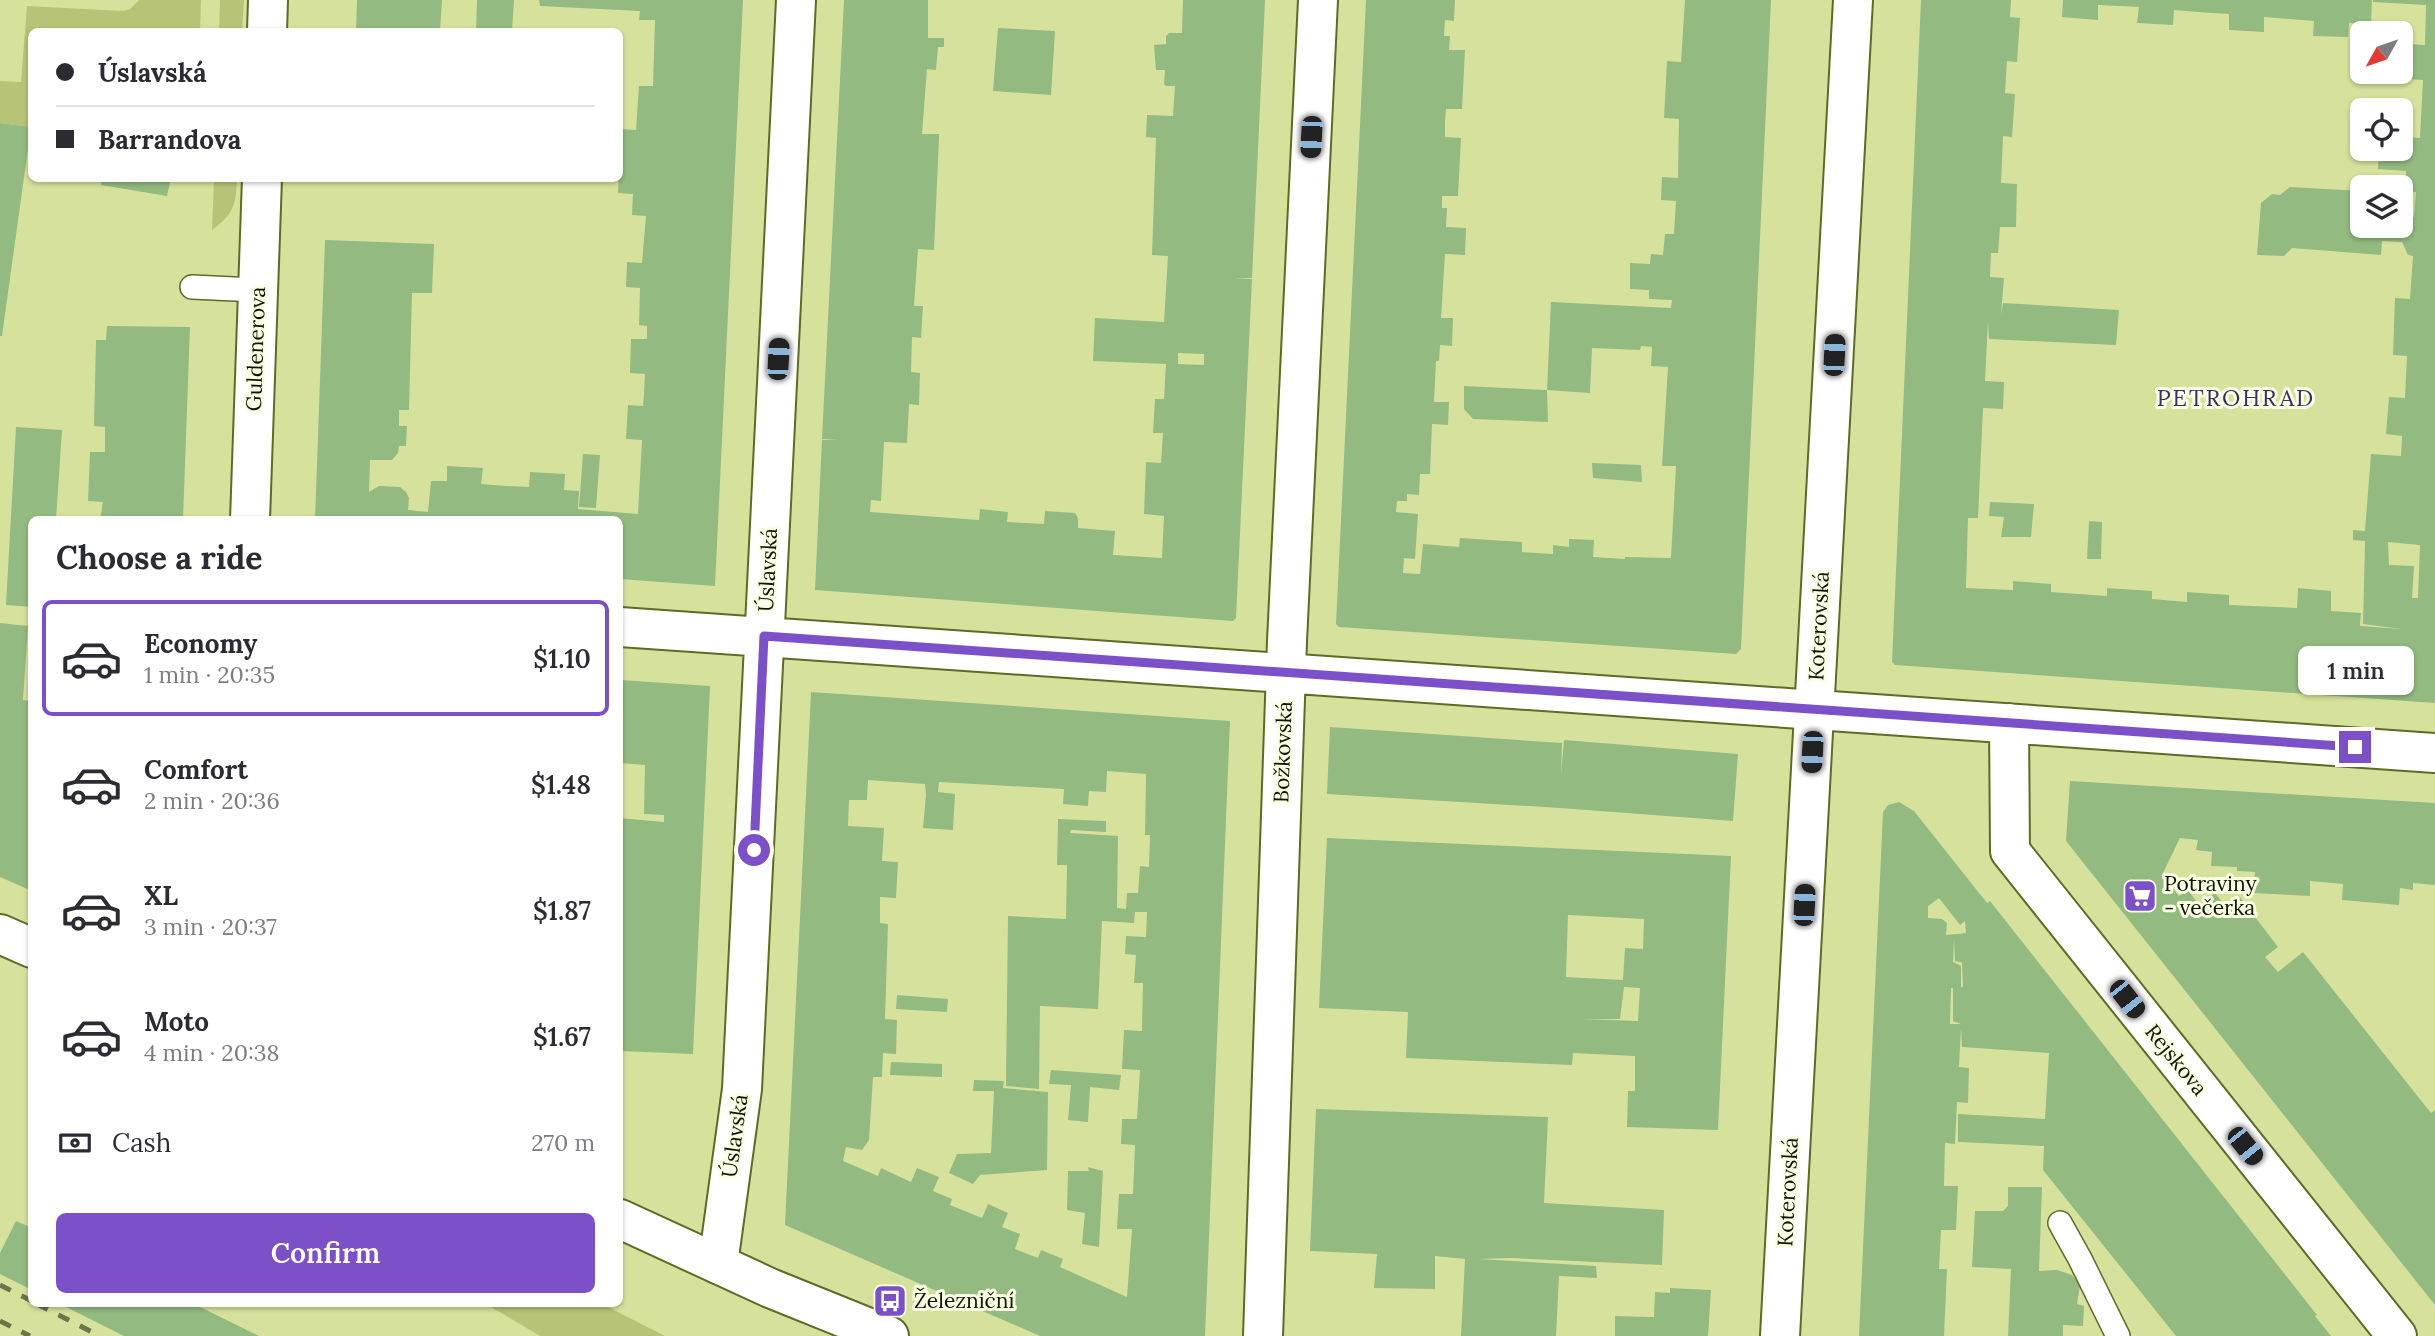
<!DOCTYPE html>
<meta charset="utf-8">
<style>
:root{--surface:#fff;--page:#f2f2f3;--text:#2b2b33;--muted:#7c7c81;--line:#e1e1e2;--accent:#7c50c9}
body{margin:0;font-family:Lora,serif;background:var(--page);color:var(--text);height:100vh;display:flex;flex-direction:column;font-size:26px;white-space:nowrap}
*{box-sizing:border-box;margin:0}
p{font-size:23px;color:var(--muted)}
.icon{flex:none;width:38px;height:38px;fill:none;stroke:currentColor;stroke-width:2;stroke-linecap:round;stroke-linejoin:round}
.map{position:relative;flex:1;overflow:hidden}
.sheet{position:absolute;left:28px;top:516px;width:595px;height:791px;display:flex;flex-direction:column;background:var(--surface);border-radius:10px;box-shadow:0 2px 5px #0004}
.sheet>*{flex:none}
.hud{position:absolute;left:28px;top:28px;width:595px;height:154px;border-radius:10px;box-shadow:0 2px 5px #0004;display:grid;align-content:center;height:154px;padding:0 28px;background:var(--surface)}
.needle{width:46px;rotate:230deg}
.fabs{position:absolute;left:2350px;top:21px;display:grid;gap:14px}
.fabs a{display:grid;place-items:center;width:63px;height:63px;border-radius:10px;background:var(--surface);box-shadow:0 2px 5px #0004;font-size:35px}
.end{position:absolute;width:32px;height:32px;margin:-16px;border:9px solid #7c50c9;background:#fff;box-shadow:0 0 0 4px #fff}
.from{border-radius:50%}
.bubble{position:absolute;height:49px;border-radius:10px;background:var(--surface);box-shadow:0 2px 5px #0004;font-size:23px;font-weight:600;line-height:49px;text-align:center}
.car{position:absolute;width:21px;height:42px;margin:-21px -10px;border-radius:9px;box-shadow:0 0 5px 2px #0007;background:linear-gradient(#222 24%,#8ab4d8 0 40%,#222 0 76%,#8ab4d8 0 86%,#222 0)}
.hud b{display:flex;align-items:center;gap:24px;height:66px;font-size:26px}
.hud b+b{border-top:2px solid var(--line)}
.hud i{width:18px;height:18px;background:var(--text)}
ul{padding:0;list-style:none}
li{display:flex;align-items:center;gap:21px;height:116px;margin:0 14px 10px;padding:0 14px;border:4px solid transparent;border-radius:10px}
li div{flex:1}
li b{display:block;font-size:26px}
li em{font-style:normal;font-weight:600}
li.current{border-color:var(--accent)}
li>.icon{width:63px;height:63px;stroke-width:1.5}
h2{padding:0 28px;font-size:32px;line-height:84px}
.pay{display:flex;align-items:center;gap:18px;height:77px;padding:0 28px;font-size:26px}
.pay p{margin-inline-start:auto}
.cta{display:flex;gap:14px;margin-top:auto;padding:14px 28px}
.cta a{flex:1;height:80px;border-radius:10px;background:var(--accent);color:#fff;font-size:28px;font-weight:600;line-height:80px;text-align:center}
.map>svg:first-child{display:block}
</style>
<div class="map">
<svg width="2435" height="1336" viewBox="0 0 2435 1336">
<rect width="100%" height="100%" fill="#d6e29c"/>
<path fill="#b7c478" d="M139,0h62l-1,31 -168,1 -1,95 -31,-4v-42l21,1 6,-76 96,5 7,-2z
M220,0h24l-2,31h-23z
M214,179h23c-1,26 -3,35 -25,51z
M486,1304h116l63,32h-125z"/>
<path fill="#93bb81" fill-rule="evenodd" d="M357,0h85l-2,32h-84z
M477,0h37l-2,32h-36z
M539,0h204l-28,586 -95,-7v-59h-305l10,-280 109,4 -2,49h-20l-3,117h-10v16h8l-1,20h-7l-1,7 -6,7h-22l-1,32 10,-6 21,1 6,5 3,6 -1,12 20,2 3,-31h16v-15l36,2 -2,16 25,2 23,1 1,-15 35,2 -1,16 15,1 -1,18 60,5 4,-74 -16,-1 2,-34 15,1 1,-12 1,-20 -15,-1 1,-34h16v-13l-8,-1 1,-37 -14,-1 1,-25 15,1 4,-47 -14,-1 1,-21 -15,-1 3,-64 15,1 3,-44h14l2,-66h-16l1,-9 -100,-5z
M844,0h84v38h16v9h-6l-2,23 -9,-1 -5,65h17v4l-5,112 -16,-1 -4,57h9l-2,32 -9,-1 -1,35 9,1 -1,32 -10,-1 -2,39 -23,-1 -3,59 -10,-1 -1,12 109,8 1,-11 28,3 -1,10 37,2 1,-13 30,2 3,5v10l37,3 -2,24 49,3 2,-42 -20,-2 2,-52 15,1 2,-30h-10l2,-34h9l2,-35 -73,-3 2,-43 69,4 4,-66 -16,-1 4,-117 -10,-1 1,-22 26,1 2,-30h-9l-2,-2 1,-14h-9l-2,-25 12,-1v-8l3,-3h13l1,-33h82l-13,278h-18l18,1 -16,339 -3,3 -418,-31 7,-150h16l-16,-1zM1178,353l26,1v11l-26,-1z
M1366,0h89l-1,21 -9,-1 -1,16h6l-1,14h16l-3,59h-16l-1,13v15l16,1 -3,58h-16v12h5l-1,19 20,1 -1,27 -20,-1 -4,64h12l-1,28 -12,-1 -1,16h-3l-2,41h15l-1,23 -16,-1 -2,50h-10l-1,21 -12,-1v7h-10l-1,11 22,2 -3,45 -11,-1 -1,15 17,1 3,-30 36,3 1,-9 62,4v10l31,2v-9l16,2v-8l25,1 -1,17 32,2v-2l46,1 5,-92h-14l6,-99 -17,-1 1,-19 -11,-1 -1,4 -48,-2 -2,45 -43,-3 4,-88 120,6 1,-8 -23,-1v-9l-19,-1v-26l20,1 1,-10 12,1 2,-21h9l2,-33 -15,-1 1,-23 16,1 1,-59 -15,-1 3,-57 14,1 4,-62h86l-30,649 -5,5 -397,-27 -3,-3z
M1921,0h90l-1,17 10,1 -3,44 -10,-1 -2,32 10,1 -3,43 -9,-1 -2,47 16,1 -1,43h-16l-2,26h-7l-1,24 14,1 -3,37 2,-12 116,7 -3,35 -127,-6 -1,-18 -3,60 19,1 -1,27 -20,-1 -5,110h-10l-2,70 47,2v-9l38,3v8l56,4v-8l45,3v8l35,3v-10l42,3v10l68,3 1,-20 33,3v20l30,2 -1,13 41,3 -38,-5 2,-83 -12,-1v-10l12,1 6,-77 30,2 1,-20 -16,-2 3,-37 16,1 2,-42 -14,-1 2,-57 15,1 3,-43 -5,-1 -6,-13 -20,-1 -1,14 -89,-7 -8,8 -27,-1 4,-52 11,-9 8,1 10,-8 72,4v35h39v-10l13,1 2,-25 -11,-1 1,-20 -28,-2 1,-20h22v-5l4,1 1,-8 14,1 3,-58 -15,-1 1,-35 16,1 1,-40 -53,-3v-2h62v703l-540,-38 -3,-3zM2388,542l32,3 -2,53h-6l2,-32 -25,-1z
M2063,0h309l-1,24 -22,-1 -1,14 -35,-1 1,-15 -50,-4v15l-35,-2v-16l-31,-2 -24,-2 -1,15 -36,-2 2,-16 -41,-2v15l-36,-3z
M998,28l57,3 -4,64 -58,-4z
M0,123l31,4 -29,209h-2z
M102,178h69l-4,18 -66,-11z
M107,326l83,1 -7,193h-83l3,-18 -15,-1 2,-49h15v-25l-11,-1 2,-86h10z
M1464,386l83,4 1,32 -75,-3 -9,-10z
M16,427l46,3 -6,90h-24v87l-26,-2z
M583,454l17,1 -4,53 -17,-1z
M1592,463l49,2 1,17 -49,-4z
M1990,502l44,2 -3,33h-30l3,-20 -15,-1z
M2089,521l13,1 -1,37h-14z
M0,623l28,3 -5,74 9,1v190l-32,-14z
M620,680l90,6 -17,368 -73,-3v-233l44,4v-7l-20,-1 1,-49 -25,-2z
M811,692l419,29 -25,615h-165l-255,-111zM1107,771l39,3 -1,61h5l-1,32 -9,-1 -2,27h-11l-1,16 -9,-1 1,-72 -48,-3 1,-3 35,2v-11l-48,-2 -1,46h10l-1,54 -58,-3 -2,170 33,3 1,-83 58,3 4,-88 32,2 1,-11h12l-1,25 -20,-1 -1,18 11,1 -2,28h9l-1,48 -18,-1 -2,39 18,1 -3,49h-15l-1,25 14,1 -2,49h-14l-2,35h15l-5,68 -67,-30 3,-8 -22,-9 -3,8 -23,-9 5,-15 -18,-7 6,-14 -20,-9 -6,14 -32,-13 2,-6 -19,-8 6,-14 -22,-9 -6,14 -30,-14 -3,8 -35,-15 3,-14 16,3 7,-10 4,-63h9l1,-24 13,1 1,-34 -12,-1 3,-95 -8,-1v-26l16,1 2,-36 -16,-1 2,-33 -36,-2 1,-26h18l1,-20 57,4 1,11 -3,33 30,2 2,-36 -17,-2 1,-10 125,7 -1,15 25,2 1,-15 17,1z
M1330,727l232,16 -1,32 3,-35 174,14 -5,67 -173,-13 -233,-14z
M2070,781l365,22v82l-22,-2v7l-13,-2 -1,17 -57,-5 1,-16 -33,-3v15l-57,-3 2,-21 -18,-1v-4l-26,-1 1,-14 -16,-2 2,-10 -18,-2 -18,37 17,21 9,-6 11,15 16,-12 10,13 14,-10 39,51 -13,10 13,15 25,-20 128,161 4,-3v195l-369,-464z
M1899,802l15,9 73,92 3,-2 327,414 -2,1 16,20h-155l-133,-166 1,-24 -86,-4v-28l87,5 4,-66 -87,-6 -1,-19 -2,39 10,1 -1,35 -11,-1 -2,42 -10,-1 -1,43h14l-2,44h-15l-2,39h8l-3,67h-85l24,-524 5,-7zM1939,898l21,27 5,-4 1,12 -20,2 1,-12 -5,-4 -14,-1v-12zM1954,939l1,22 9,2h-2l1,23 -2,2v-22l-8,-4zM1951,988h2v33l8,3h-11z
M1327,838l404,18 -13,274 -91,-3 1,-36h7v-35l-62,-3 -1,12 -166,-7 2,-46 -89,-4zM1568,915l76,4 -1,30 -18,-1 -2,32 -57,-3zM1624,987l16,1 -2,33 -55,-2h37z
M897,995l51,4 -1,13 -51,-3z
M891,1062l51,2v13l-52,-2z
M1051,1070l70,5 -2,15 -29,-3 -2,35 -20,-2 3,-35 -22,-1z
M974,1080l30,1 -1,7 45,4 -1,78 -67,5 -7,9 -24,-11 8,-19 34,-1 3,-62h-21z
M1316,1109l232,8 -4,86 120,7 -2,55 -152,-7 -32,1 118,7 1,12 -38,-2 -3,60h-95l4,-77 -30,-3v33l-61,-1 3,-34 -67,-3z
M1088,1167l15,4 -4,76 -17,-3 3,-31 -18,-3 1,-39h21z
M2008,1187h34l-3,84 18,-1 15,5 8,10 -3,19 7,2 -1,20 -20,-1v11h-55l3,-67 -39,-2 3,-56h28l5,-5z
M16,1221l16,7v62l-32,-16v-21z
M1670,1288l41,2 -3,46h-93v-20l39,1 1,-25 15,1z
M60,1304h134l65,32h-135z"/>
<g fill="none" stroke-linecap="round" stroke-linejoin="round">
<defs>
<path id="lane" d="M192,287l66,3
M2060,1223l20,36 38,77"/>
<path id="street" d="M267,32l1,-32
M250,520l12,-342
M620,627l1815,126
M2009,723l1,128 387,485
M718,1264l24,-175 54,-1089
M1263,1336l24,-695 31,-641"/>
<path id="secondary" d="M0,934l32,14
M620,1219l150,69 119,48
M1780,1336l73,-1336"/>
</defs>
<use href="#lane" stroke="#606925" stroke-width="26"/>
<use href="#street" stroke="#606925" stroke-width="42"/>
<use href="#secondary" stroke="#606925" stroke-width="42"/>
<use href="#lane" stroke="#fff" stroke-width="23"/>
<use href="#street" stroke="#fff" stroke-width="38"/>
<use href="#secondary" stroke="#fff" stroke-width="38"/>
<path stroke="#6d7449" stroke-width="5" stroke-dasharray="12 12" stroke-linecap="butt" d="M0,1285l32,16
M37,1304l63,32
M0,1321l30,15"/>
</g>
<g fill="none" stroke-linecap="round" stroke-linejoin="round">
<path stroke="#7c50c9" stroke-width="9" d="M754,850l10,-214 1591,111"/>
</g>
<defs>
<symbol id="supermarket-square" viewBox="-11 -11 22 22"><rect x="-9" y="-9" width="18" height="18" rx="4" fill="#7c50c9" stroke="#f9ffe3"/><path d="M-6-5.5h2.5l.6 2H6L4.5 2H-2.5L-4.4-4H-6ZM-1.5 3.2a1.3 1.3 0 1 0 .1 0ZM3 3.2a1.3 1.3 0 1 0 .1 0Z" fill="#fff"/></symbol>
<symbol id="bus-square" viewBox="-11 -11 22 22"><rect x="-9" y="-9" width="18" height="18" rx="4" fill="#7c50c9" stroke="#f9ffe3"/><path d="M-5-6H5V4H4V6H2V4H-2V6H-4V4H-5ZM-3.5-4V0h7V-4ZM-3.5 1.2v1.5H-2V1.2ZM2 1.2v1.5H3.5V1.2Z" fill="#fff"/></symbol>
</defs>
<g fill-rule="evenodd">
<use href="#supermarket-square" x="2121" y="877" width="38" height="38"/>
<use href="#bus-square" x="871" y="1282" width="38" height="38"/>
</g>
<g text-anchor="middle" stroke-width="6" stroke-linejoin="round" paint-order="stroke">
<g font-size="21" fill="#101300" stroke="#f9ffe3">
<text transform="translate(256 349) rotate(-88)" y="7">Guldenerova</text>
<text transform="translate(768 570) rotate(-87)" y="7">Úslavská</text>
<text transform="translate(1819 626) rotate(-87)" y="7">Koterovská</text>
<text transform="translate(1283 752) rotate(-88)" y="7">Božkovská</text>
<text transform="translate(2176 1060) rotate(51)" y="7">Rejskova</text>
<text transform="translate(735 1136) rotate(-82)" y="7">Úslavská</text>
<text transform="translate(1788 1192) rotate(-87)" y="7">Koterovská</text>
</g>
<g font-size="21" fill="#101300" stroke="#f9ffe3" text-anchor="start">
<text x="2164" y="891">Potraviny<tspan x="2164" dy="24">- večerka</tspan></text>
<text x="914" y="1308">Železniční</text>
</g>
<g font-size="23" letter-spacing="2" fill="#3f2b66" stroke="#f9ffe3">
<text x="2236" y="406">PETROHRAD</text>
</g>
</g>
</svg>
<div class="fabs">
<a><svg class="needle" viewBox="-14 -14 28 28"><path d="M0-13l5 13h-10z" fill="#e53935"/><path d="M0 13l5-13h-10z" fill="#7c7c81"/></svg></a>
<a><svg class="icon" aria-label="locate" viewBox="0 0 24 24"><circle cx="12" cy="12" r="6"/><path d="M12 2v4M12 18v4M2 12h4M18 12h4"/></svg></a>
<a><svg class="icon" aria-label="layers" viewBox="0 0 24 24"><path d="M12 4l9 5-9 5-9-5zM3 14l9 5 9-5"/></svg></a>
</div>
<i class="end from" style="left:754px;top:850px"></i>
<i class="end" style="left:2355px;top:747px"></i>
<div class="bubble" style="left:2298px;top:646px;width:116px">1 min</div>
<i class="car" style="left:1311px;top:137px;rotate:183deg"></i>
<i class="car" style="left:1834px;top:355px;rotate:3deg"></i>
<i class="car" style="left:778px;top:359px;rotate:3deg"></i>
<i class="car" style="left:1812px;top:752px;rotate:183deg"></i>
<i class="car" style="left:1804px;top:905px;rotate:3deg"></i>
<i class="car" style="left:2127px;top:999px;rotate:142deg"></i>
<i class="car" style="left:2245px;top:1146px;rotate:141deg"></i>
<div class="hud">
<b><i class="from"></i>Úslavská</b>
<b><i></i>Barrandova</b>
</div>
<section class="sheet">
<h2>Choose a ride</h2>
<ul>
<li class="current"><svg class="icon" aria-label="car" viewBox="0 0 24 24"><path d="M5 17H2v-5l4-1 3-4h7l3 4 3 1v5h-3M9 17h6M6 11h13"/><circle cx="7" cy="17" r="2"/><circle cx="17" cy="17" r="2"/></svg><div><b>Economy</b><p>1 min · 20:35</p></div><em>$1.10</em></li>
<li><svg class="icon" aria-label="car" viewBox="0 0 24 24"><path d="M5 17H2v-5l4-1 3-4h7l3 4 3 1v5h-3M9 17h6M6 11h13"/><circle cx="7" cy="17" r="2"/><circle cx="17" cy="17" r="2"/></svg><div><b>Comfort</b><p>2 min · 20:36</p></div><em>$1.48</em></li>
<li><svg class="icon" aria-label="car" viewBox="0 0 24 24"><path d="M5 17H2v-5l4-1 3-4h7l3 4 3 1v5h-3M9 17h6M6 11h13"/><circle cx="7" cy="17" r="2"/><circle cx="17" cy="17" r="2"/></svg><div><b>XL</b><p>3 min · 20:37</p></div><em>$1.87</em></li>
<li><svg class="icon" aria-label="car" viewBox="0 0 24 24"><path d="M5 17H2v-5l4-1 3-4h7l3 4 3 1v5h-3M9 17h6M6 11h13"/><circle cx="7" cy="17" r="2"/><circle cx="17" cy="17" r="2"/></svg><div><b>Moto</b><p>4 min · 20:38</p></div><em>$1.67</em></li>
</ul>
<div class="pay"><svg class="icon" aria-label="cash" viewBox="0 0 24 24"><path d="M3 7h18v10H3z"/><circle cx="12" cy="12" r="2"/></svg>Cash<p>270 m</p></div>
<div class="cta"><a>Confirm</a></div>
</section>
</div>
